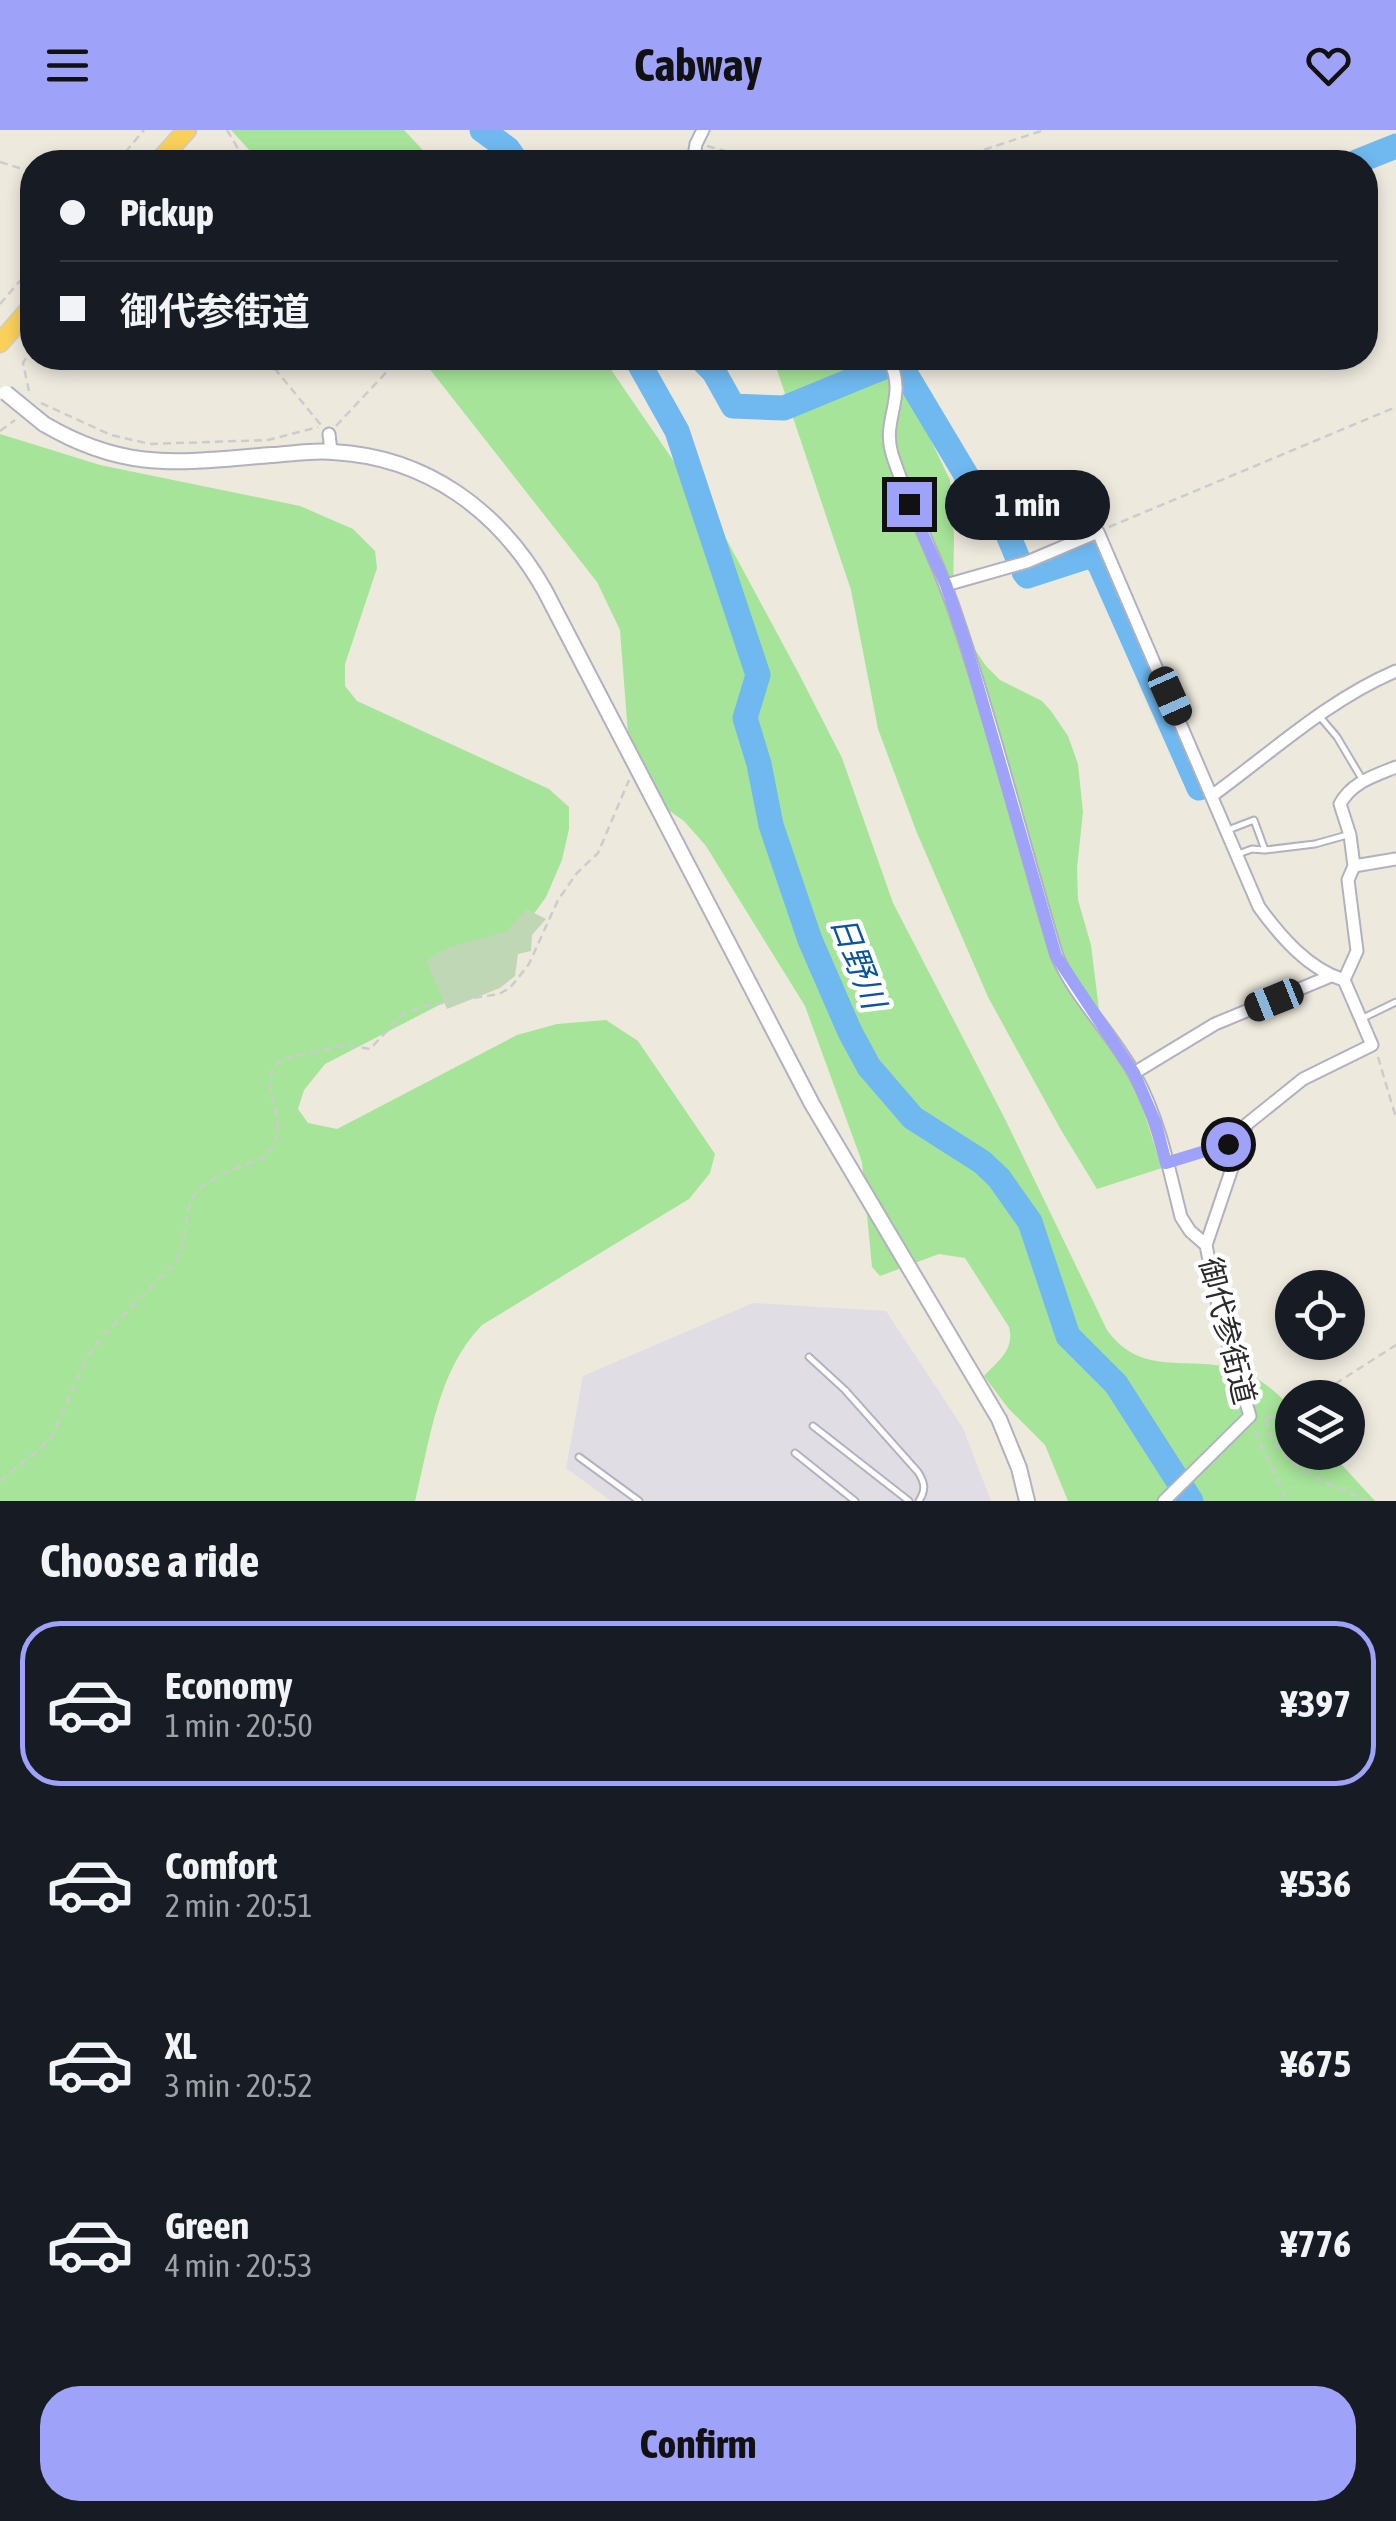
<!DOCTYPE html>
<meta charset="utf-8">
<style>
:root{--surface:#171b24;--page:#20242c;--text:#f1f3f6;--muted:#9ea1a6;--line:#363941;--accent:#9fa2f9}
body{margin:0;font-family:"Asap Condensed","Noto Sans JP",sans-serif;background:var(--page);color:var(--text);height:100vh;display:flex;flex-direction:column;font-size:38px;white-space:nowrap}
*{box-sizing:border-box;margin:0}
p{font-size:32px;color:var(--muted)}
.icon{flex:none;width:55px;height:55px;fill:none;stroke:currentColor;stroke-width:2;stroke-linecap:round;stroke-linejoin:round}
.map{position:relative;height:1371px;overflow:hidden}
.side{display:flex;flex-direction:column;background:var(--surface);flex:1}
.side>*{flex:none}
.guide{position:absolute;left:20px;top:20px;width:1358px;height:220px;border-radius:40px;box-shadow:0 5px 15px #0003;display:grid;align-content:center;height:220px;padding:0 40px;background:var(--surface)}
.tools{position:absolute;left:1275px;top:1140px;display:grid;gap:20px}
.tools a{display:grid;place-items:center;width:90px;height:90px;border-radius:50%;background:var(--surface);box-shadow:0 5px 15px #0003;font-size:50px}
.end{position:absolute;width:45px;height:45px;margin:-22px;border:12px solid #9fa2f9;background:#111;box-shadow:0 0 0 5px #111}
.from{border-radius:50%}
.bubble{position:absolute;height:70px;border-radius:35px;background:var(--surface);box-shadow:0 5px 15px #0003;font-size:32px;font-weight:700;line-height:70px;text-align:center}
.car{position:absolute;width:30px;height:60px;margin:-30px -15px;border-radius:12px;box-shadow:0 0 8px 2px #0007;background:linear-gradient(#222 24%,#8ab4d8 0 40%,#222 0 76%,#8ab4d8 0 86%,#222 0)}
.guide b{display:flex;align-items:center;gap:35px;height:95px;font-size:38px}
.guide b+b{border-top:2px solid var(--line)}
.guide i{width:25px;height:25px;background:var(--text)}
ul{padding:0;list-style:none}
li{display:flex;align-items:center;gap:30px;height:165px;margin:0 20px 15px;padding:0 20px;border:5px solid transparent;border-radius:40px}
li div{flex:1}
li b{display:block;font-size:38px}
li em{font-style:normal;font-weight:700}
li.selected{border-color:var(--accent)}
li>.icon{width:90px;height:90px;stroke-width:1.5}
h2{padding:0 40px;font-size:45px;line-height:120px}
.cta{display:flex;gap:20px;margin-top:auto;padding:20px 40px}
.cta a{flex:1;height:115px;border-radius:40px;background:var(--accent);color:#111;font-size:40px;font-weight:700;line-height:115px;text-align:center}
header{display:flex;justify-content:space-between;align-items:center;height:130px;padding:0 40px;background:var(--accent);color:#111;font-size:45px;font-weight:700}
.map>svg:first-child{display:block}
</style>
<header><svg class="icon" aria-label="menu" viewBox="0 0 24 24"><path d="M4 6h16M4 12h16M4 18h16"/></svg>Cabway<svg class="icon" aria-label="heart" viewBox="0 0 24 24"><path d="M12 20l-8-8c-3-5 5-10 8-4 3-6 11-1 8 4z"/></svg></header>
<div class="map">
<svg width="1396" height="1371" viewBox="0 0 1396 1371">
<rect width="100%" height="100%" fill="#ede9dd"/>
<path fill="#e1dde5" d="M753,1173l133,8 77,117 28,73h-380l-45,-33 17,-92z"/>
<path fill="#a6e499" d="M231,0h173l30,32h-174z
M421,228h182l120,175 76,141 43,84 51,145 111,214 103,213c35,48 79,25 129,39 22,7 41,23 56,40v43l39,1 44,48h-307l-23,-56 -37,-37 -24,-32c14,-15 31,-26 25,-49l-44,-69 -26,-4 -59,22 -8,-9 -10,-105 -57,-156 -99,-160 -22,-25 -20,-14 -35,-60 -9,-117 -23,-48z
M773,228h108l17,14 52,108 4,58 -1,56 12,41 21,31 14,14 42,21 9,10 17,25 10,28 5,48 -6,56 1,32 13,45 11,89 32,48 28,86 -65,21 -36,-59 -73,-133 -71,-164 -39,-104 -27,-139z
M0,304l100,31 200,41 53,23 22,22 2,17 -32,96v22l12,15 192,88 20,18v22l-7,31 -16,37 -55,76 -44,28 -122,63 -21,26 -6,19 10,14 29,6 180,-94 40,-11 49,-4 32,21 77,113 -5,19 -21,26 -207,126c-45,46 -52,116 -67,176h-415z"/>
<path fill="#bfd7b4" d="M526,779l20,10 -14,16 -1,16 -13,3 -3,22 -15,12 -53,21 -21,-48 18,-12 63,-18z"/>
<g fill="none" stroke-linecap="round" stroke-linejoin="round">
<path stroke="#6fb9f0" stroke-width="25" d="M482,0l26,19 9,13
M1356,32l40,-16
M636,228l41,73 81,244 -13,43 14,46 12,61 39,115 40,92 19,35 44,51 69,44 17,16 31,44 38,114 48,48 75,117
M700,228l14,14 19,34 51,2 122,-50
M898,231l89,149 11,1 21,50
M1024,442l3,4 65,-21 8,10 99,223"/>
<defs>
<path id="service" d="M753,29l4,3
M1321,588l16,19 25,42
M1228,700l26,-10 11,30 50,-6 32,-9
M1238,724l14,-5 12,1
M1363,888l33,-16
M1171,1032l69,-25
M809,1227l36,33 73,82c7,11 8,18 1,29
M813,1296l96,75
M795,1323l60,48
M579,1327l60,44"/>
<path id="minor" d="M693,32l3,-18 7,-14
M888,228c21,38 -7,60 4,96 18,56 47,108 65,164 38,111 66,226 100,338 19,43 55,77 78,119 24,43 34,94 46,142l9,14 16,14 14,71 30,100 -86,85
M329,304l2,17
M946,455l81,-23 71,-30 161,375c21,29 49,62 85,73l28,65 -69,34 -56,45 -41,121
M1213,665c59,-43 115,-95 183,-124
M1354,736l-4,-31 -10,-31c12,-22 34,-28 56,-37
M1344,850l13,-29 -9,-71 6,-14 42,-7
M1134,943l81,-49 116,-48"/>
<path id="tertiary" d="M44,294c83,49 137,38 228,31 20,-1 41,-5 61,-3 94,5 167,59 212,139l267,513 187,315 20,49 8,33"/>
<path id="trunk" d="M158,32l29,-32
M0,213l32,-37"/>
</defs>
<use href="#service" stroke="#b1b1bf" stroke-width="9"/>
<use href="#minor" stroke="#b1b1bf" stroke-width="15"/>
<use href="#tertiary" stroke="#b1b1bf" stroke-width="18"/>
<use href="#trunk" stroke="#ccc" stroke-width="21"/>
<path stroke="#ccc" stroke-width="2.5" stroke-dasharray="8 5" stroke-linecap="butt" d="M227,0l19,32
M707,16l36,10
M765,26l22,6
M0,32l32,10
M117,32l27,-32
M947,32l97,-32
M0,174l32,-37
M266,228l55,67
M29,261l-6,-28 9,-16
M41,273l70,32 39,9 118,-4 50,-13
M336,296l58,-62 12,-6
M0,301l15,-11
M1109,397l287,-120
M1378,927l18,61
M1313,1268l83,-53
M1266,1289c9,49 62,64 102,82
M1266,1289l26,-10
M1255,1301l32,70
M0,1351l41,-33 12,-14 34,-77 14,-19 75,-76c10,-20 8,-41 15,-61 9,-23 53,-35 74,-44 35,-38 -17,-69 17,-98l64,-14 24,4 33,-35 26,-9 70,-11 11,-6 19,-24 29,-64 19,-27 21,-20 31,-73"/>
<use href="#service" stroke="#fff" stroke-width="5"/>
<use href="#minor" stroke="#fff" stroke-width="11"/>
<use href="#tertiary" stroke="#fff" stroke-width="14"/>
<use href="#trunk" stroke="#f8d05a" stroke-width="18"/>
<defs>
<path id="tertiary-bridge" d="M6,263l38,31"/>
</defs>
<use href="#tertiary-bridge" stroke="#b1b1bf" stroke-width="18" stroke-linecap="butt"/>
<use href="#tertiary-bridge" stroke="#fff" stroke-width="14"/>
</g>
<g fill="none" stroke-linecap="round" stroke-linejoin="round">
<path stroke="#9fa2f9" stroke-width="12" d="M909,374l37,81 20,60 90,311 78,117 22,51 10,39 62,-19"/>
</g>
<g text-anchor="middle" stroke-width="9" stroke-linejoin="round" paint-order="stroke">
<g font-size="30" fill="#2b2b2b" stroke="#fff">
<text transform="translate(1227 1201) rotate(76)" y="10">御代参街道</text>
</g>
<g font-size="32" font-style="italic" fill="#0c549e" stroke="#fff">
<text transform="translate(858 832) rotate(69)" y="11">日野川</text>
</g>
</g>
</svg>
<div class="tools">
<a><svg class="icon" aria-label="locate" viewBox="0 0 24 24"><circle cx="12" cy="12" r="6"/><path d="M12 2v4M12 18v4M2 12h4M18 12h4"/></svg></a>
<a><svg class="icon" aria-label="layers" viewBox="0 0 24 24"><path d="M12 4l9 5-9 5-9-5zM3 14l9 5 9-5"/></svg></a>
</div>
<i class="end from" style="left:1228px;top:1014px"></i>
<i class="end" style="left:909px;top:374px"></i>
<div class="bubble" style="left:945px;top:340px;width:165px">1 min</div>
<i class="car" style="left:1170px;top:566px;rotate:156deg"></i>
<i class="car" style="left:1274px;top:870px;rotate:248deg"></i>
<div class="guide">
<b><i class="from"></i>Pickup</b>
<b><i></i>御代参街道</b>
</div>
</div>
<section class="side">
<h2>Choose a ride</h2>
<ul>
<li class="selected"><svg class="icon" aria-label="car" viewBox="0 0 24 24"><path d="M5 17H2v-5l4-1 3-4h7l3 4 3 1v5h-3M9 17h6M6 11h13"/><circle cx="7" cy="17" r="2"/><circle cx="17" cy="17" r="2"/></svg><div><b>Economy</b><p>1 min · 20:50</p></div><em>¥397</em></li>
<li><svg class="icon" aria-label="car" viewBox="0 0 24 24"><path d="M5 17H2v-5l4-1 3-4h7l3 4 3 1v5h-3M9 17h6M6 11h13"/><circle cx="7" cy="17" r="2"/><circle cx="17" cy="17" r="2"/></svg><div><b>Comfort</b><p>2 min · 20:51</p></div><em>¥536</em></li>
<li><svg class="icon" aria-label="car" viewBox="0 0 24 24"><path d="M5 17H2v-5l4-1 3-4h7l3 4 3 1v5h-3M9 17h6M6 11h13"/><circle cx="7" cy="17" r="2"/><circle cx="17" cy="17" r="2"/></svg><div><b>XL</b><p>3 min · 20:52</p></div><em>¥675</em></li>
<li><svg class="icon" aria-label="car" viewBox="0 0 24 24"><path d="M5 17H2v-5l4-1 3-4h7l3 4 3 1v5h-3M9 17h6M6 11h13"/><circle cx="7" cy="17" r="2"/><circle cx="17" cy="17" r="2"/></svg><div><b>Green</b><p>4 min · 20:53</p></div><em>¥776</em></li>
</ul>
<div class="cta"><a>Confirm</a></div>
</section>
